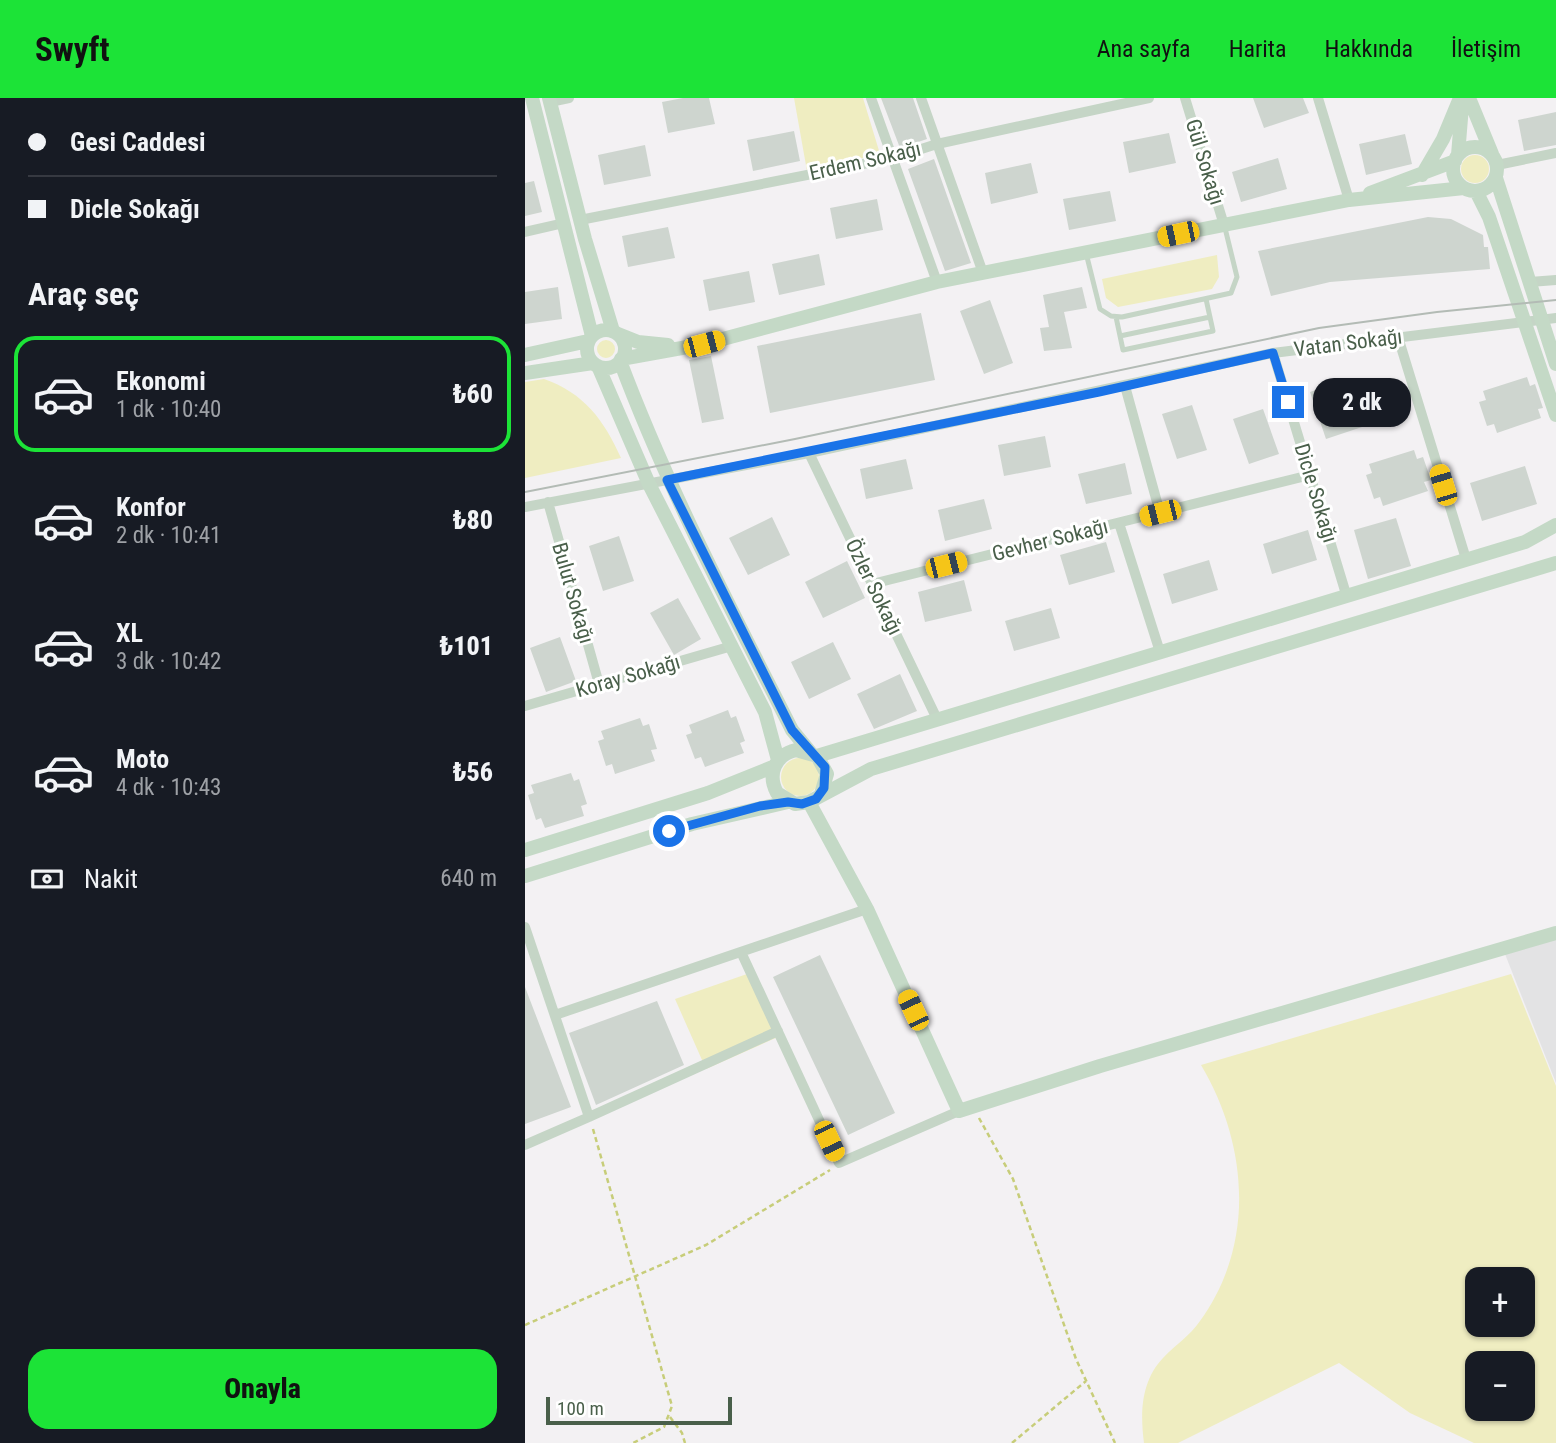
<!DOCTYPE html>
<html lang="tr">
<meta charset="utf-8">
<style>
:root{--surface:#171b24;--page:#20242c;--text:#f1f3f6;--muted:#9ea1a6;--line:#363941;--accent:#1ce337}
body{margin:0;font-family:"Roboto Condensed",sans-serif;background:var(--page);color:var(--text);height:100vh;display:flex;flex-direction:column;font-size:26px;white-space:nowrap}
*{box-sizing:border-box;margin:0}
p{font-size:23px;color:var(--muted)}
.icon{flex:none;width:38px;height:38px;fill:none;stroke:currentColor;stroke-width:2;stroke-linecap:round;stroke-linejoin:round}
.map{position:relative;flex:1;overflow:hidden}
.details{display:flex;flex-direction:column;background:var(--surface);width:525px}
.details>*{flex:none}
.top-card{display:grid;align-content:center;height:154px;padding:0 28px;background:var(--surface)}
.buttons{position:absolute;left:940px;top:1169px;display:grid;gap:14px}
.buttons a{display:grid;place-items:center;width:70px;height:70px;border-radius:14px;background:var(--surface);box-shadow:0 2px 5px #0004;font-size:35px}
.scale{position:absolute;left:21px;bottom:18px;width:186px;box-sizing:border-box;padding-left:7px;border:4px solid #495f4a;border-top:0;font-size:19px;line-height:24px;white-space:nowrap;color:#495f4a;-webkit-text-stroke:5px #fff;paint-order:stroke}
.end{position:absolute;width:32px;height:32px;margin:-16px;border:9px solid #1a73e8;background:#fff;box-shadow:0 0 0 4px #fff}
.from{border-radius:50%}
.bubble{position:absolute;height:49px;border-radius:21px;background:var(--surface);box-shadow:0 2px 5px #0004;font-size:23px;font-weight:800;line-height:49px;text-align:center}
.car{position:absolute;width:21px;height:42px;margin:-21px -10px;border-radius:9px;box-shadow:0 0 5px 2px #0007;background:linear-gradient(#f5c518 24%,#345 0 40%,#f5c518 0 76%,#345 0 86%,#f5c518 0)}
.top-card b{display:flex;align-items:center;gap:24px;height:66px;font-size:26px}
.top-card b+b{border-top:2px solid var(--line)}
.top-card i{width:18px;height:18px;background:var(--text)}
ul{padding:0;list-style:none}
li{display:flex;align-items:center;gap:21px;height:116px;margin:0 14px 10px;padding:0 14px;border:4px solid transparent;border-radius:21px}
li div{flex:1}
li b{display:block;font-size:26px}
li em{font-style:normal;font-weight:800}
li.active{border-color:var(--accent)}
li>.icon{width:63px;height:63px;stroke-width:1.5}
h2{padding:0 28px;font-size:32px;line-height:84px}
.pay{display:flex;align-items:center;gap:18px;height:77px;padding:0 28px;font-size:26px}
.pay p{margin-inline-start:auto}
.primary-button{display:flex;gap:14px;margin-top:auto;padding:14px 28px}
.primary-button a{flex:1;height:80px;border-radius:21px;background:var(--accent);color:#111;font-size:28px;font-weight:800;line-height:80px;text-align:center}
header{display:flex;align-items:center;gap:42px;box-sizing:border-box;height:98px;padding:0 35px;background:var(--accent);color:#111}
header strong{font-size:33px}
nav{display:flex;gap:38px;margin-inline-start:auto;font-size:24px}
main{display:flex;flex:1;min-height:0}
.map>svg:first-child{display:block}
</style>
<header>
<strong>Swyft</strong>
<nav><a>Ana sayfa</a><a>Harita</a><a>Hakkında</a><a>İletişim</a></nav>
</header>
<main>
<section class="details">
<div class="top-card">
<b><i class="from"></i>Gesi Caddesi</b>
<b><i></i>Dicle Sokağı</b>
</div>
<h2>Araç seç</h2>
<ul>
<li class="active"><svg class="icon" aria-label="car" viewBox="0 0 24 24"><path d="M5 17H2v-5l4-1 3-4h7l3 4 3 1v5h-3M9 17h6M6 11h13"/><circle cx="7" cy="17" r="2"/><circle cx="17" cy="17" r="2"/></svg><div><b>Ekonomi</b><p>1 dk · 10:40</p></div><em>₺60</em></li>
<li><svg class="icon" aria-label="car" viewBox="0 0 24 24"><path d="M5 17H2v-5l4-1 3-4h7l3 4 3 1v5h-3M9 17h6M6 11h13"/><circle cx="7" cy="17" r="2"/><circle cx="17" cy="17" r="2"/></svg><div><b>Konfor</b><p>2 dk · 10:41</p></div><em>₺80</em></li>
<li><svg class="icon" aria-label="car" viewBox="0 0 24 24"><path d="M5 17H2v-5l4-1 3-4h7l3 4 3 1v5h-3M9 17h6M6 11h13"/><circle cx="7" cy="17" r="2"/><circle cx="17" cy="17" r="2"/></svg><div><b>XL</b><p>3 dk · 10:42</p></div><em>₺101</em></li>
<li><svg class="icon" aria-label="car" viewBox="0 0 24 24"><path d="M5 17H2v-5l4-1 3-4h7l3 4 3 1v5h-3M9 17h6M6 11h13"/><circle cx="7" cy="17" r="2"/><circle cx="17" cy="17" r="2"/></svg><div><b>Moto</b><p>4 dk · 10:43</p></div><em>₺56</em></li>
</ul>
<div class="pay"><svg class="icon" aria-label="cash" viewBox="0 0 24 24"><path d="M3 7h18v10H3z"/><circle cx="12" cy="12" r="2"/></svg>Nakit<p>640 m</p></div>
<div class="primary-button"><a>Onayla</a></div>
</section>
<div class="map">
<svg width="1031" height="1345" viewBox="0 0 1031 1345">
<rect width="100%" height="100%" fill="#f3f1f3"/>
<path fill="#e3e3e4" d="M1031,835v150l-53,-134z"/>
<path fill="#efedc1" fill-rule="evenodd" d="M269,0h69l17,56 -73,17z
M936 71a14 14 0 1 1 28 0a14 14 0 1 1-28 0Z
M692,157l2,22 -7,12 -94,18 -12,-9 -4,-19z
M72 251a9 9 0 1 1 18 0a9 9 0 1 1-18 0Z
M19,281c40,14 60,41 77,79l-96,20v-96z
M256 679a19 19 0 1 1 38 0a19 19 0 1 1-38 0Z
M222,876l31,63 -72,32 -31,-70z
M986,876l45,112v357h-82l-64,-30 -71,-50 -161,80h-34c-4,-30 -3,-62 19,-85 12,-13 27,-22 37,-37 56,-77 48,-177 1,-256zM952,1181h46v46h-46zM952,1265h46v46h-46z"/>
<path fill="#ced5cf" d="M158,0h26l6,26 -47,9 -6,-31z
M356,0h32l14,41 -27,9z
M728,0h50l6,15 -45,15z
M1031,14v33l-32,6 -6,-31z
M269,33l6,30 -47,10 -6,-31z
M644,35l7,30 -47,10 -6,-31z
M880,36l7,30 -46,11 -7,-31z
M120,47l6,31 -47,9 -6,-30z
M753,60l9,31 -46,13 -9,-30z
M409,61l37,104 -26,8 -37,-102z
M506,65l7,30 -47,11 -6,-31z
M9,83l8,31 -17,4v-33z
M585,93l6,30 -47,9 -6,-31z
M352,101l6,31 -47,9 -6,-31z
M903,119l23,2 32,16 1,12h4l2,22 -160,13 -59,14 -13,-45z
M143,129l7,31 -47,9 -6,-31z
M294,156l6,31 -46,10 -7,-31z
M224,173l6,31 -46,9 -6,-31z
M33,189l4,32 -37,5v-32z
M557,189l5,21 -23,4 8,36 -28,3 -4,-23 9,-1 -6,-32z
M465,202l23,63 -29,11 -24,-63z
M396,215l14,67 -165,33 -13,-67z
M186,258l13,63 -22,4 -13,-63z
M1002,279l3,9 5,-2 8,24 -5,1 3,9 -44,15 -3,-9 -7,2 -8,-24 7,-2 -3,-9z
M824,280l16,48 -39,13 -16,-47z
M667,307l15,45 -30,9 -15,-45z
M738,311l16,45 -30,10 -16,-45z
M520,338l6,31 -47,9 -6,-31z
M889,352l3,9 6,-2 8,23 -7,2 4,9 -45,15 -3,-9 -6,2 -8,-24 6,-2 -3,-9z
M381,361l7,30 -47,10 -6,-30z
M600,365l7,31 -46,10 -8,-30z
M1000,368l12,38 -55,17 -12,-38z
M459,401l8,30 -47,12 -7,-31z
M247,419l18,38 -42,20 -19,-37z
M871,420l15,48 -43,13 -14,-49z
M783,432l9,30 -45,14 -9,-30z
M94,438l15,45 -31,10 -14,-45z
M581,444l9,30 -46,13 -9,-30z
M684,462l9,30 -46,14 -9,-30z
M322,463l18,37 -42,20 -18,-36z
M439,482l8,31 -47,11 -7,-30z
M153,500l23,41 -27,16 -24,-42z
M526,510l9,30 -46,13 -9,-30z
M35,539l16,44 -30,11 -16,-44z
M308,544l18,37 -42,20 -18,-37z
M375,576l17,37 -43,18 -17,-35z
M203,612l3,8 5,-2 9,25 -5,2 4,10 -39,14 -4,-10 -6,2 -9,-24 6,-2 -3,-8z
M115,620l3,8 6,-2 8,25 -6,1 4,11 -40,13 -3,-10 -6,2 -8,-25 6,-2 -3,-8z
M46,675l3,8 5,-2 8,25 -6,2 3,10 -39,12 -4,-10 -5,2 -8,-25 6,-2 -3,-8z
M295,857l75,158 -47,22 -75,-158z
M0,889l46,120 -46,17z
M132,903l27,64 -88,40 -27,-72z"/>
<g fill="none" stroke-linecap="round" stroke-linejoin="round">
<path stroke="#c7cd79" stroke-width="2.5" stroke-dasharray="5 3.5" stroke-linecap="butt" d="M454,1020l34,61 63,180 39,84
M68,1031l79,277 -8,21 -31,16
M0,1227l181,-80 124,-75
M145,1319l12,16 3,10
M487,1345l74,-62"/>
<path stroke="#c5d5c6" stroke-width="5" d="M561,155l14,56 11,7 11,1 109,-24 6,-16 -12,-49
M591,219l7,33 90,-19 -7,-32
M595,238l90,-19"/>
<path stroke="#c5d5c6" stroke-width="10" d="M346,0l66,184
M396,0l62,175
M660,0l39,127
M793,0l31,102
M25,4l19,-4
M972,67l59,-12
M55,122l313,-62 44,-14 212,-46
M0,134l39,-9
M1005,184l26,-2
M873,239l68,222
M748,255l73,241
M600,288l35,127
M284,355l129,268
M23,404l51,182
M0,409l284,-54 464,-100 283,-35
M594,425l41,129
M347,486l438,-109
M0,608l207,-60
M0,829l64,190 -64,28
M216,854l98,211 120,-52
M30,917l312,-106
M64,1019l189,-86"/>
<path stroke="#c4d9c6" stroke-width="14" d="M7,0l60,238
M24,0l36,141 28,92
M944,0l23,56
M928 71a22 22 0 1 1 44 0a22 22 0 1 1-44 0Z
M933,57l4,-49
M897,77l21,-36 17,-41
M971,80l60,186
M951,93l13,26 67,198
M845,95l85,-32
M62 251a19 19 0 1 1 38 0a19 19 0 1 1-38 0Z
M93,236l20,8 30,3
M0,257l63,-14
M96,261l83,-15 233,-62 412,-82 115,-12
M95,263c48,128 110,246 172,369l18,22
M73,268l51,118 116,228 13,48
M0,275l68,-10
M292,658l708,-214 31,-17
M296,696l6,-20 -10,-18 -21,-6c-21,5 -29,24 -19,43l18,11 14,-2 62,-33 685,-206
M284,704l58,107 92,202 141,-45 456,-133
M0,752l183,-57 67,-27
M0,778l167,-52 96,-22"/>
<path stroke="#b3bbb5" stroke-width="2" d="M0,394l270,-53 524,-111 118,-16 119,-12"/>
</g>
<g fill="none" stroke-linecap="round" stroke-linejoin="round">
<path stroke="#1a73e8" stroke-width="9" d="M144,733l91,-25 28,-4 14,2 14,-5 8,-11 1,-21 -33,-37 -125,-250 432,-88 174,-39 15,49"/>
</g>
<g text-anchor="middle" stroke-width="6" stroke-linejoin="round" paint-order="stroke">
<g font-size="21" fill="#495f4a" stroke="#fff">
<text transform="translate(340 63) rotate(-13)" y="7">Erdem Sokağı</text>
<text transform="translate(680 64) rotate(73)" y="7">Gül Sokağı</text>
<text transform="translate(823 245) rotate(-7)" y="7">Vatan Sokağı</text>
<text transform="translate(791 395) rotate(73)" y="7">Dicle Sokağı</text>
<text transform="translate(525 442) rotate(-14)" y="7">Gevher Sokağı</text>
<text transform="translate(349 489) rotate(64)" y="7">Özler Sokağı</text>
<text transform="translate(48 495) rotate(74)" y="7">Bulut Sokağı</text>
<text transform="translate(103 578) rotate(-16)" y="7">Koray Sokağı</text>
</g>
</g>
</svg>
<div class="buttons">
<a>+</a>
<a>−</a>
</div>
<div class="scale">100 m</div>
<i class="end from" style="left:144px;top:733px"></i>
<i class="end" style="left:763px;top:304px"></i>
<div class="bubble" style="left:788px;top:280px;width:98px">2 dk</div>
<i class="car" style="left:653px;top:136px;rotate:258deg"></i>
<i class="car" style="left:179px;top:246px;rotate:75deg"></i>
<i class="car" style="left:918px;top:387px;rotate:343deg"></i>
<i class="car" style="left:635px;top:415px;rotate:256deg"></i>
<i class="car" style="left:421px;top:467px;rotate:76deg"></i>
<i class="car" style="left:388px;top:912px;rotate:335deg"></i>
<i class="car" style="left:304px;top:1043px;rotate:155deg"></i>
</div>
</main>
